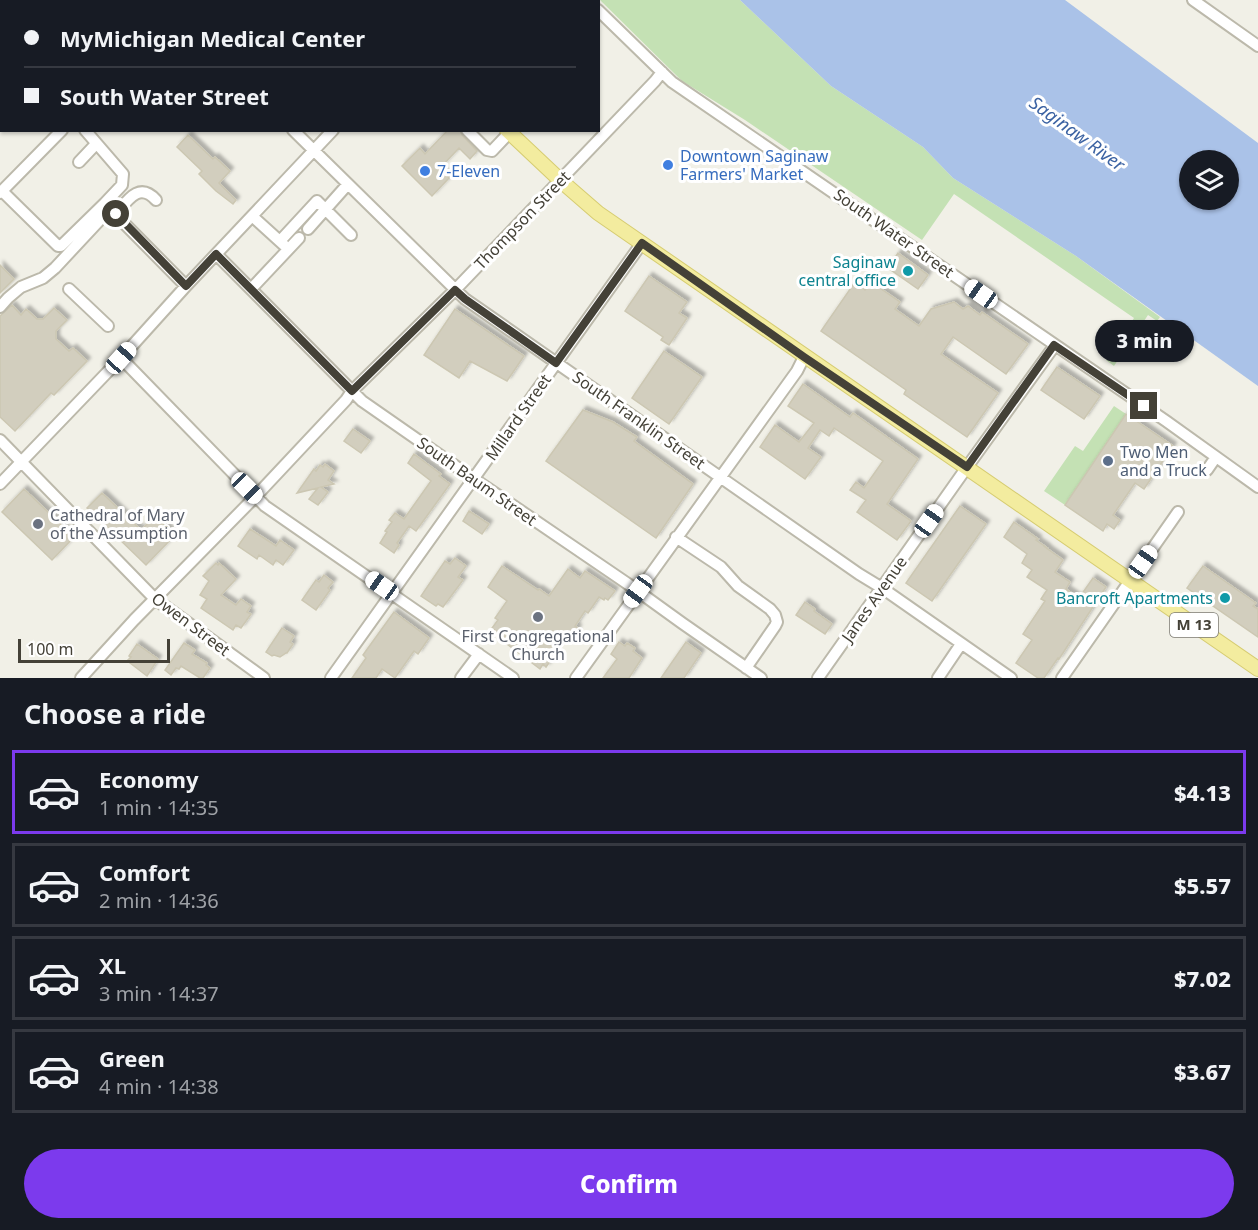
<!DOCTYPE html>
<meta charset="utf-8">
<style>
:root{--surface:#171b24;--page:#20242c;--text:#f1f3f6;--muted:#9ea1a6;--line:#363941;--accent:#7c3aed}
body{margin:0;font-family:"Noto Sans",sans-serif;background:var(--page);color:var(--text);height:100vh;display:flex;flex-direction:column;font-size:22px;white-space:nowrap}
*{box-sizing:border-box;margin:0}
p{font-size:20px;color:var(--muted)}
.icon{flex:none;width:33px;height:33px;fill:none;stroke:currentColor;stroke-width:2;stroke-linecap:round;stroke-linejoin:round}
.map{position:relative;height:678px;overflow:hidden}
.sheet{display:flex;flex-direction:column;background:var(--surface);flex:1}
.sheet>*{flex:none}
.hud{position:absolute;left:0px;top:0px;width:600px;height:132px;box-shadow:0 2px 4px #0004;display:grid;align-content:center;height:132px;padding:0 24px;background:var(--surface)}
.tools{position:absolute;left:1179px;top:150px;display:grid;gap:12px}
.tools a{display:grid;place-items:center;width:60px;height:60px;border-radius:50%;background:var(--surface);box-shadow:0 2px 4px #0004;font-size:30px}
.scale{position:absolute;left:18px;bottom:15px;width:152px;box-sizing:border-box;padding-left:6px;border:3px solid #444137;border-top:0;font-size:16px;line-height:21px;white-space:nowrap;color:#444137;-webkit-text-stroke:4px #fff;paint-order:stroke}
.end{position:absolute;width:27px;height:27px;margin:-14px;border:8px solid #444137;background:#fff;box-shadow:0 0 0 3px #fff}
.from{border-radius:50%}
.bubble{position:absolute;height:42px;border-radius:21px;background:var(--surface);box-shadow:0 2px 4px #0004;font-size:20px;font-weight:800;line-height:42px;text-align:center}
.car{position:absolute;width:18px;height:36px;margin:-18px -9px;border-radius:8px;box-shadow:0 0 4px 2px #0007;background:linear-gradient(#fff 24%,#345 0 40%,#fff 0 76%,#345 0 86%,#fff 0)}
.hud b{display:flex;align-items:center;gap:21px;height:57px;font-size:22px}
.hud b+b{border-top:2px solid var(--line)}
.hud i{width:15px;height:15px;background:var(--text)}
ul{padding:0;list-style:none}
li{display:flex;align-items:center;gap:18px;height:84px;margin:0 12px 9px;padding:0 12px;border:3px solid var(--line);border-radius:0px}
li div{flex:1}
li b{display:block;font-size:22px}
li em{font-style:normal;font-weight:800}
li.current{border-color:var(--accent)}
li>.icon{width:54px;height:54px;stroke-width:1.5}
h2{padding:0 24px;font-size:27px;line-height:72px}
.button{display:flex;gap:12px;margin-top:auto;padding:12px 24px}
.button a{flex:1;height:69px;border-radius:36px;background:var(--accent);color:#fff;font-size:24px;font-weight:800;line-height:69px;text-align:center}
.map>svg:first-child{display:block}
</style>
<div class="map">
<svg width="1258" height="678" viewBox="0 0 1258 678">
<defs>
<filter id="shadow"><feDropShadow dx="3.5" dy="-3.5" stdDeviation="1.5" flood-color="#0004"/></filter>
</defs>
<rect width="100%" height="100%" fill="#f1f0e7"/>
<path fill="#c4e1b4" d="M600,0h140l91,86 92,61 30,31 123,78 84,61 -3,4 -9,-6 -34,51 -8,-6 28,-42 -180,-124 -32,46 -177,-120 -63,-39z
M1114,406l12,8 -61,91 -21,-14 31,-45 8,5z"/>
<path fill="#aac2e8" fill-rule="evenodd" d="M740,0h325l193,143v243l-182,-130 -123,-78 -30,-31 -92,-61zM1190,160h38v40h-38z"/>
<path fill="#d2cebe" stroke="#ccc7b2" stroke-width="1.5" filter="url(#shadow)" d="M448,130h12l2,5 15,16 -7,8 -11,-11 -19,20 9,10 -17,18 -30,-30 18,-18 5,6z
M188,135l25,24 2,-2 15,14 -11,12 17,17 -3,4 -17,-13 -17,-17 3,-3 -25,-24z
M898,253l30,22 -10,14 -30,-21z
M0,265l14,14 -14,14z
M649,276l38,26 -8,11 8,5 -18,27 -8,-5 2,-3 -38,-26z
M855,282l10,8 6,-8 29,20 -5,7 24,17 12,-17 23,-7 9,7 5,-3 12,9 2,-3 46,32 -22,30 -53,-37 -12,17 57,39 -31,44 -63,-43 2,-4 -85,-59z
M12,305l9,10 5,-6 11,10h6l11,-11 13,12 -11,11v8l13,12 4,-3 14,13 -33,34 -3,-2 -36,38 -15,-14v-101z
M455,309l69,47 -17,25 -37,-20 -11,17 -35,-23z
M664,351l38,26 -33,47 -37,-26z
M1057,367l43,29 -16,23 -43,-29z
M803,384l47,33 3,-4 65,46 -31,45 24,17 -14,19 -40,-28 9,-12 -16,-10 6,-8 8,6 19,-27 -49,-33 -5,8 -9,-6 -12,18 13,9 -16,22 -45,-32 15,-22 24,17 15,-19 -26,-17z
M583,410l30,12 24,15 -3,4 59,43 -37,54 -110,-77z
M1126,414l47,32 -29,43 -9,-6 -22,32 7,5 -6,9 -7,-5 -4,7 -38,-26z
M353,429l17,12 -9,12 -17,-12z
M414,454l27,20 -2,2 11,8 -34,47 -7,-5 -12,17 2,2 -5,8 -14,-10 7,-11 -2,-1 7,-9 -3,-2 6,-7 9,6 27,-38 -23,-18z
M325,464l9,7 -6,9 6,4 -13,3 7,5 -10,13 -9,-6 9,-11 -21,5 17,-24 2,2 4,-6 3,2z
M24,489l50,48 -22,23 -50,-48z
M102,493l39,37 14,-14 20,19 -29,30 -59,-57z
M960,506l26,18 -54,77 -26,-18z
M469,511l20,13 -7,10 -19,-13z
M1014,522l24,17 -2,1 10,7h-1l18,13 -8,12 15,10 -4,7 13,9 14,-20 13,9 -47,72 -1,-1 -14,20h-6l-22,-15 16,-23 -9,-6 22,-33 -4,-2 6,-9 -20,-13 5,-7 -10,-7 5,-9 -23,-17z
M250,529l26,17 4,-6 14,10 -11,15 -7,-5 -3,5 -14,-10 -2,4 -19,-13z
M455,558l11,8 -8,11 5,3 -20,27 -5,-3 -2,2 -15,-10 24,-35 5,3z
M216,563l2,2 1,-2 17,16 -15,16 15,10 5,-6 10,7 -4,6 4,2 -10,14 -5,-3 -3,5 -32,-22 6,-9 -7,-4 9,-14 -6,-5z
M502,566l36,24 1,-1 10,7 19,-27 12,9 5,-7 30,20 -7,9 -3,-2 -1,2 -5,-3 -11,16 -3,-2 -10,15 3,2 -10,14 -7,-5 -13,21 3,2 -5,7 -3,-3 -3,5 -37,-28 2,-3 -13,-10 6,-8 -3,-2 12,-17 -19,-14z
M1203,566l53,37 -3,3 5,3v28l-71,-49z
M324,575l9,7 -5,6 2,2 -14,20 -14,-10 14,-20 3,2z
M805,602l10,7 -1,2 18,13 -7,10 -29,-19z
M394,612l35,26 -11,16 -4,-3 -19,27 -13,-9 -6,9h-24l14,-20 -3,-3z
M282,628l12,8 -4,6 3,2 -6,9h-1l-6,4 -6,-2 -2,1 -6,-4z
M619,642l6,4 2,-3 8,5 -2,3 9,7 -13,20h-26l14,-19 -6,-5z
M686,642l15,11 -17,25h-23z
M184,643l11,7 -3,4 15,9 -1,2 4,3 -7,10h-3l-19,-12 -2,3 -3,-1 -5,7 -6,-5z
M137,644l21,15 -11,17 -17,-13 1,-1 -3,-2 3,-3 -2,-1z"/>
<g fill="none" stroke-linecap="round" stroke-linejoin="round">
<defs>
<path id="minor" d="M589,0l1,2
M1193,0l65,46
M209,2l2,-2
M248,2l2,-2
M457,2l2,-2
M598,10l74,72 494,339 92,66
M0,41l2,1
M293,130l172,169 394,275 23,14 129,90
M467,130l20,20 5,1 17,-18
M79,162l17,-18
M2,191l56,55h3l44,-43
M0,193l62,-63
M110,209l76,77
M116,214c11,-13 23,-33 40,-14
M252,216l32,29
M308,229l40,-45
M280,241l37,-40 34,34
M216,254l146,147 112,78 154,105 54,39 79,55
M69,289l39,37
M251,289l48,-51
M0,307l8,-9 13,-11 22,-9 12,-10 55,-59 -5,-6 17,-18 1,-11 -38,-44
M121,358l144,148 248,172
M0,440l155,159 109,79
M1207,470l9,-13
M0,484l121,-126 65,-72 147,-156
M676,537l45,30 17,19 32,23 5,6 2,7 -2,4 -29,42
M81,678l53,-58 121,-123 91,-97 6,-9 103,-101 200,-209 7,-9
M331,678l311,-435
M461,678l18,-24
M576,678l221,-307 7,-14
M818,678l149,-211 88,-122
M938,678l23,-34
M1062,678l116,-166"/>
<path id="major" d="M372,0l2,2
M507,130l53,50 38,33 660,456"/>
</defs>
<use href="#minor" stroke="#bcb9ab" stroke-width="14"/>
<use href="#major" stroke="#d6cc71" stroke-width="16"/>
<use href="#minor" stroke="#fff" stroke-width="10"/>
<use href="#major" stroke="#f3ec9f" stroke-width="14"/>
<defs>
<path id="rail" d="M1,0l5,2
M163,2l3,-2"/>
</defs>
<use href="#rail" stroke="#959595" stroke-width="5"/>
<use href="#rail" stroke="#fff" stroke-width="3" stroke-dasharray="9" stroke-linecap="butt"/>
</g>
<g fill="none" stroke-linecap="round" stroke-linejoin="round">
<path stroke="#444137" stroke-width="8" d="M116,214l70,72 30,-32 136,137 103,-101 10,9 91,64 86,-120 162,114 163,110 87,-122 90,61"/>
</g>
<g fill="#3f7fe0" stroke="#fff" stroke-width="2">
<circle cx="668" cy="165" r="6"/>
<circle cx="425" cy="171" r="6"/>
</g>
<g fill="#0f9aa8" stroke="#fff" stroke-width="2">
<circle cx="908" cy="271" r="6"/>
<circle cx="1225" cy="598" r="6"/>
</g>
<circle fill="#5c6f8a" stroke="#fff" stroke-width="2" cx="1108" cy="461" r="6"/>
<g fill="#6b7280" stroke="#fff" stroke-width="2">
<circle cx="38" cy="524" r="6"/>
<circle cx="538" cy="617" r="6"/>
</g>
<g text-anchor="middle" stroke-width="6" stroke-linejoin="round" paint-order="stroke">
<rect fill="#fff" stroke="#7c7a73" stroke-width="1.5" x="1170" y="613" width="48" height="24" rx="4.5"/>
<g font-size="15" font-weight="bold" fill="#444137">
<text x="1194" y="630">M 13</text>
</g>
<g font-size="16" fill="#366cbe" stroke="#fff" text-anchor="start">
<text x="680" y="162">Downtown Saginaw<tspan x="680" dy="18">Farmers' Market</tspan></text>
<text x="437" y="177">7-Eleven</text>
</g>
<g font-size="16" fill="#444137" stroke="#fff">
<text transform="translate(522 220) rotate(-46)" y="6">Thompson Street</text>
<text transform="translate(894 233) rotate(35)" y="6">South Water Street</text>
<text transform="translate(518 417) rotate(-55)" y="6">Millard Street</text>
<text transform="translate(639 420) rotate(35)" y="6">South Franklin Street</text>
<text transform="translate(477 481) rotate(35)" y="6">South Baum Street</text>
<text transform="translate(874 599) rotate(-55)" y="6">Janes Avenue</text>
<text transform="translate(191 624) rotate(37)" y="6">Owen Street</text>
</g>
<g font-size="16" fill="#0d838f" stroke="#fff" text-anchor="end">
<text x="896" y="268">Saginaw<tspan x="896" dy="18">central office</tspan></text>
<text x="1213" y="604">Bancroft Apartments</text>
</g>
<g font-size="16" fill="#4e5e75" stroke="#fff" text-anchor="start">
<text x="1120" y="458">Two Men<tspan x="1120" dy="18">and a Truck</tspan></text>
</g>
<g font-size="16" fill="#5b616d" stroke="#fff" text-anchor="start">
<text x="50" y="521">Cathedral of Mary<tspan x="50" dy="18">of the Assumption</tspan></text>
<text x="538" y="642" text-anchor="middle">First Congregational<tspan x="538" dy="18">Church</tspan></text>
</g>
<g font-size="18" font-style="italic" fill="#3c63a3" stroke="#fff">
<text transform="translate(1077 134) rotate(36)" y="6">Saginaw River</text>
</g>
</g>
</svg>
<div class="tools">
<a><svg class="icon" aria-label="layers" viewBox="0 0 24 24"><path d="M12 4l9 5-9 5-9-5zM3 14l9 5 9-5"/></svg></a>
</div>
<div class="scale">100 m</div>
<i class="end from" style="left:116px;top:214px"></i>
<i class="end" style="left:1144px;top:406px"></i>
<div class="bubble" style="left:1095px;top:320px;width:99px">3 min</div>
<i class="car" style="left:981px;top:294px;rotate:305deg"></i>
<i class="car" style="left:121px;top:358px;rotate:42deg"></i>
<i class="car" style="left:247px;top:488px;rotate:135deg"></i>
<i class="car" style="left:929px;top:521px;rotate:35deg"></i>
<i class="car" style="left:1143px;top:562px;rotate:35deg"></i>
<i class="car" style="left:382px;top:586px;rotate:305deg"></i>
<i class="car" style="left:638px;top:591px;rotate:216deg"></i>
<div class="hud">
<b><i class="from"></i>MyMichigan Medical Center</b>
<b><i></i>South Water Street</b>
</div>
</div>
<section class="sheet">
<h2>Choose a ride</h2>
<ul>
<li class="current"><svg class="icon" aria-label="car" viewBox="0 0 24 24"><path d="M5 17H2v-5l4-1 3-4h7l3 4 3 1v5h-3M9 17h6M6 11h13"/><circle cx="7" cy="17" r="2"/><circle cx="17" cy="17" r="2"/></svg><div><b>Economy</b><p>1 min · 14:35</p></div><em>$4.13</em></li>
<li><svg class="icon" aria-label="car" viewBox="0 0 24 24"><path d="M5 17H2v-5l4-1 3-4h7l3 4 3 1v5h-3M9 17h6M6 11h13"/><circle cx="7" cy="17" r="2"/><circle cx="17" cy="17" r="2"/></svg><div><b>Comfort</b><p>2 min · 14:36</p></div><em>$5.57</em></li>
<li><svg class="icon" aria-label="car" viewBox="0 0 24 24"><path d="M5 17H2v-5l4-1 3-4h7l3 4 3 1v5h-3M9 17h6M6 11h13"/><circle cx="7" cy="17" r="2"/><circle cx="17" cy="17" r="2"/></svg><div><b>XL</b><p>3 min · 14:37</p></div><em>$7.02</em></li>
<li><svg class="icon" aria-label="car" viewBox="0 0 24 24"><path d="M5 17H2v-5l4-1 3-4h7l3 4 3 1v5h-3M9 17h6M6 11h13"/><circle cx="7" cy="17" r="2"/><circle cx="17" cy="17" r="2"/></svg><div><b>Green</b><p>4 min · 14:38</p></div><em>$3.67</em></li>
</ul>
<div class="button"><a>Confirm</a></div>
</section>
